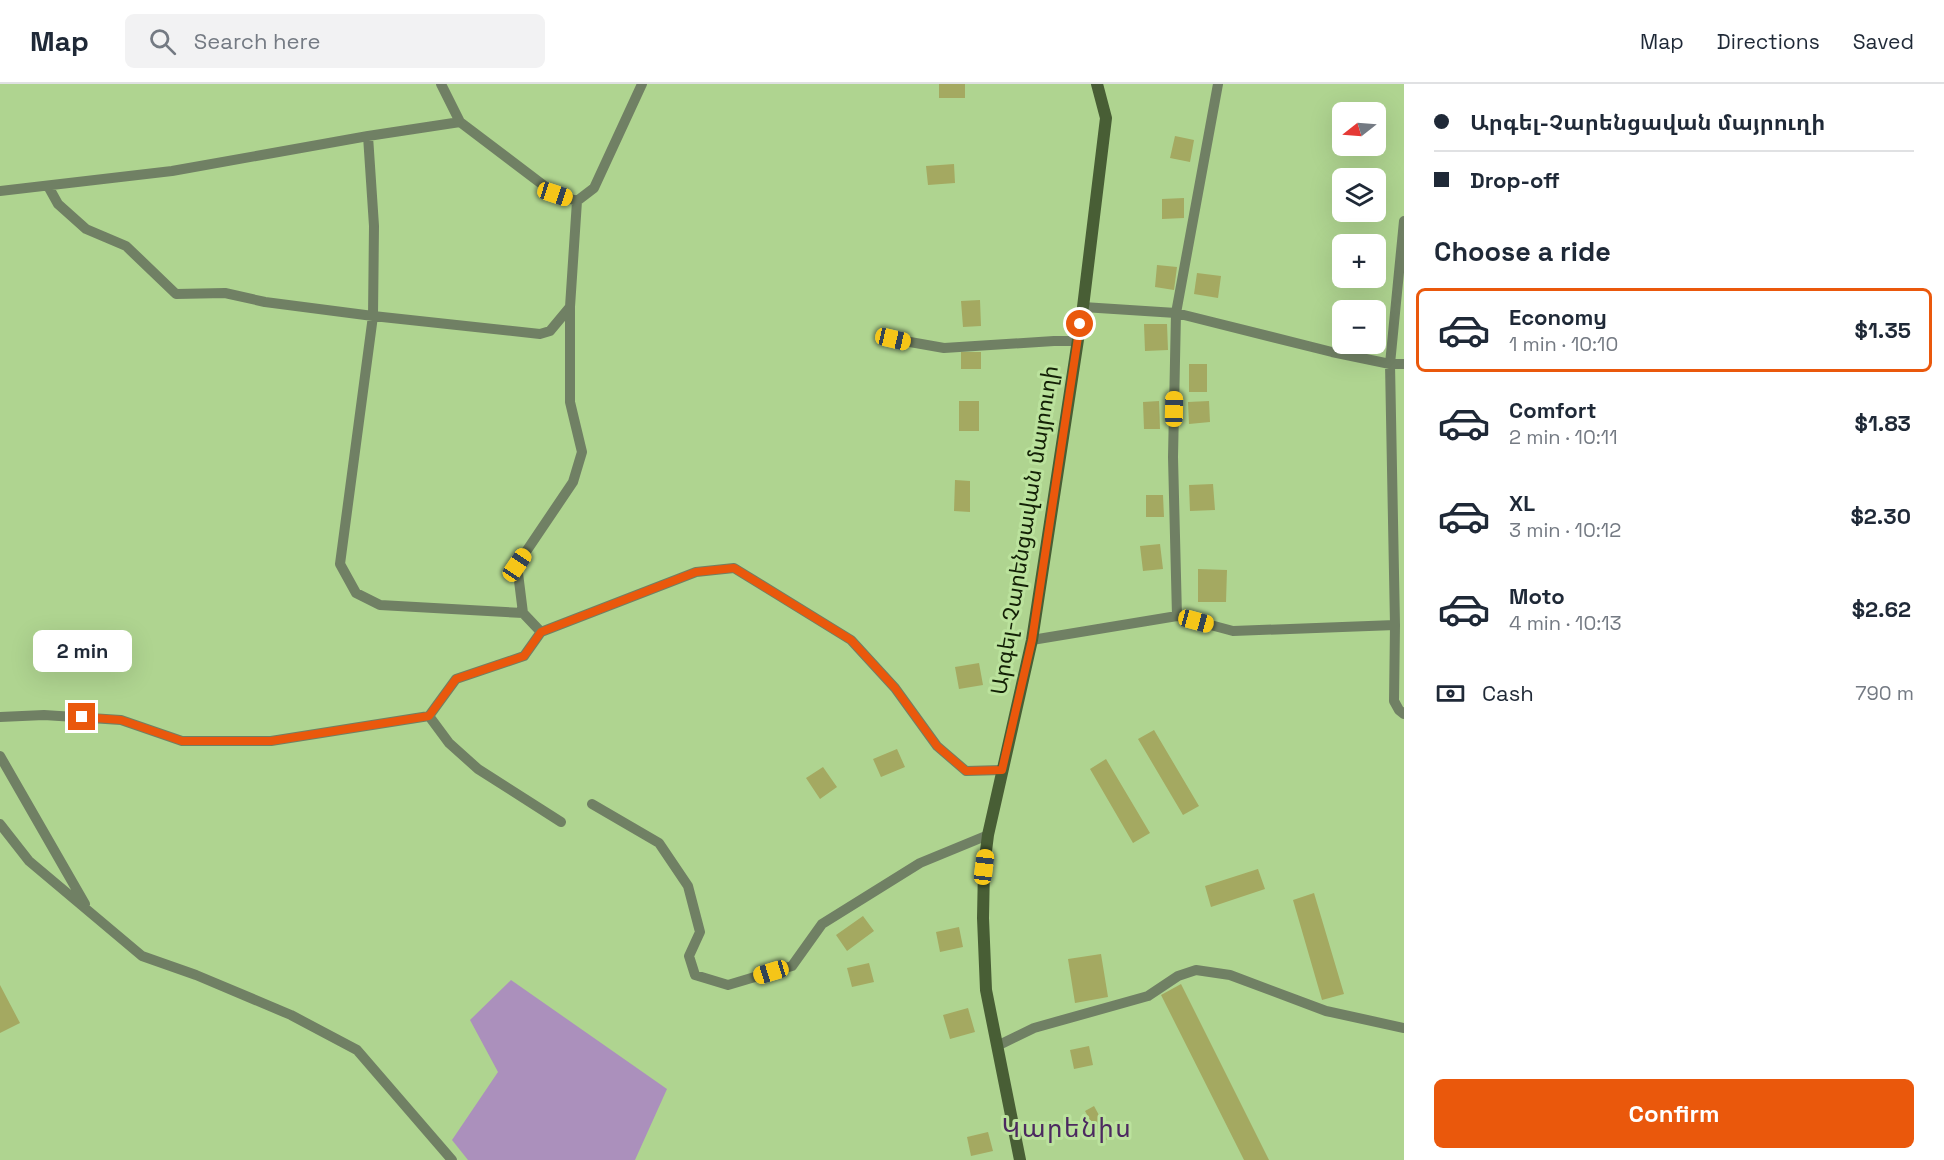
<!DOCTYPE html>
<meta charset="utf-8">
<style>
:root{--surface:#fff;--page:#f2f2f3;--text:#1f2937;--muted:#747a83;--line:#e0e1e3;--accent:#ea580c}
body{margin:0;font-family:"Space Grotesk","Noto Sans Armenian",sans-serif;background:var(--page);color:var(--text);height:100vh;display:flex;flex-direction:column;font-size:22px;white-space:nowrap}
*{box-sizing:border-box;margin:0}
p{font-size:20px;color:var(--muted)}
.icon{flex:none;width:33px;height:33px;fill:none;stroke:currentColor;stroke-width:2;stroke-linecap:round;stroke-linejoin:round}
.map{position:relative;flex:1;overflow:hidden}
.details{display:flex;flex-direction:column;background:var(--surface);width:540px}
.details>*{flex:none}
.hud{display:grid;align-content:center;height:132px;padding:0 30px;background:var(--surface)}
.needle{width:39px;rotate:253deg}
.tools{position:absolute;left:1332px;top:18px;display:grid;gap:12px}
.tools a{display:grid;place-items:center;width:54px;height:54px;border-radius:9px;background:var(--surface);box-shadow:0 6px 24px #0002;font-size:30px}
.end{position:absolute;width:27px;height:27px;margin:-14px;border:8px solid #ea580c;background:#fff;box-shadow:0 0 0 3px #fff}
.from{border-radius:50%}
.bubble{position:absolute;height:42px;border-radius:9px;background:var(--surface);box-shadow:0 6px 24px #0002;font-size:20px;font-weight:700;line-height:42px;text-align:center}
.car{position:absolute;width:18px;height:36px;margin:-18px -9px;border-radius:8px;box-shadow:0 0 4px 2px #0007;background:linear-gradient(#f5c518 24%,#345 0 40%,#f5c518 0 76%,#345 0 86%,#f5c518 0)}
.hud b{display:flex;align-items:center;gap:21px;height:57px;font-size:22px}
.hud b+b{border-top:2px solid var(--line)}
.hud i{width:15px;height:15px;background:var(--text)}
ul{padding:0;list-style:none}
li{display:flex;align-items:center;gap:18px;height:84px;margin:0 12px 9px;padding:0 18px;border:3px solid transparent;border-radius:9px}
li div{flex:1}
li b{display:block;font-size:22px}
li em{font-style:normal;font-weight:700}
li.on{border-color:var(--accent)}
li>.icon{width:54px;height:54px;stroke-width:1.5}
h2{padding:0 30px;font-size:27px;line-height:72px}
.pay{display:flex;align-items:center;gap:15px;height:66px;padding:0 30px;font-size:22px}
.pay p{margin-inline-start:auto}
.primary-button{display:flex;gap:12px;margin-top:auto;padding:12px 30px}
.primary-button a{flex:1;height:69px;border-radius:9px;background:var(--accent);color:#fff;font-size:24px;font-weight:700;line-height:69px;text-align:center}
header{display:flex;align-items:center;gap:36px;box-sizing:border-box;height:84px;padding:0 30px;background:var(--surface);border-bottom:2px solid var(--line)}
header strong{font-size:28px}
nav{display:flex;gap:33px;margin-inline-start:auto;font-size:21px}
.search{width:420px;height:54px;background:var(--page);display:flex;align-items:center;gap:15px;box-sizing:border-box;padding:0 21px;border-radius:9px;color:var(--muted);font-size:22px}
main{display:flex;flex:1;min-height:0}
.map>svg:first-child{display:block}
</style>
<header>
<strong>Map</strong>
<div class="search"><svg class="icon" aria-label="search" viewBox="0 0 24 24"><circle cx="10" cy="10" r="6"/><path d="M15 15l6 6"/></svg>Search here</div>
<nav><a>Map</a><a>Directions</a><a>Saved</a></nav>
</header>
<main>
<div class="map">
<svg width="1404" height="1076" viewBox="0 0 1404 1076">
<rect width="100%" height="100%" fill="#afd490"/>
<path fill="#ab90bc" d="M511,896l156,109 -32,71h-167l-16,-20 46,-68 -28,-52z"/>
<path fill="#a4a961" d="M939,0h26v14h-26z
M1175,52l19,4 -4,22 -20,-4z
M954,80l1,19 -27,2 -2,-19z
M1184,114v20l-22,1v-20z
M1157,181l20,2 -3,23 -19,-3z
M1197,189l24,3 -3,22 -24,-4z
M980,216l1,26 -18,1 -2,-26z
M1144,240h23l1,26 -23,1z
M961,268h20v17h-20z
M1189,280h18v28h-18z
M959,317h20v30h-20z
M1159,317l1,28h-16l-1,-27z
M1209,317l1,21 -21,2 -1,-22z
M955,396l15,1v31l-16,-1z
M1213,400l2,26 -25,1 -1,-26z
M1146,411h17l1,22h-18z
M1160,460l3,25 -20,2 -3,-25z
M1198,485l29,1 -1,32h-28z
M979,579l4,22 -24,4 -4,-22z
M1154,646l45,76 -16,9 -45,-76z
M897,665l8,18 -24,10 -8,-18z
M1106,675l44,74 -17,10 -43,-74z
M823,683l14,20 -17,12 -14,-21z
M1258,785l7,20 -54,18 -6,-21z
M1314,809l30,101 -22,6 -29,-100z
M863,832l11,15 -27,20 -11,-16z
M959,843l4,20 -23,5 -4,-20z
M1101,870l7,43 -33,6 -7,-44z
M869,879l5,19 -22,5 -5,-19z
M1181,900l88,176h-25l-83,-165z
M0,901l20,38 -20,10z
M968,924l7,24 -25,7 -7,-24z
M1089,962l4,19 -19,4 -4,-19z
M1094,1022l17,31 -9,5 -17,-31z
M988,1048l5,19 -22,5 -4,-19z"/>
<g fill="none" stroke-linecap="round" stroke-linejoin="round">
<path stroke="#708064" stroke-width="10" d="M441,0l19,38 95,72 22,7
M368,52l6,90 -1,90 -33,248 16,29 24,12 143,8
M48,102l10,18 28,25 40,17 50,48 49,-1 40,9 108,14 167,18 10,-3 20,-24
M0,107l172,-20 196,-35 92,-14
M1404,137l-14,143 5,261 -1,76 5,9 5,4
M1083,223l93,6 156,39 58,12h14
M893,255l51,9 110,-7h23
M1177,532l-4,-159 3,-144 42,-229
M541,548l-18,-19 -6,-48 56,-83 9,-30 -12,-50v-95l7,-106 17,-13 48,-104
M1032,556l145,-24 56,15 162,-6
M429,632l20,27 29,26 83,53
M0,633l44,-2 77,5 61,21h89l158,-25 27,-37 68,-23 17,-24 155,-60 38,-4 117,72 44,48 42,58 29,25 36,-1
M0,672l85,148
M592,720l67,39 29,43 12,46 -11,24 6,19 33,10 64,-19 30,-42 98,-61 68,-28
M0,740l29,37 113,95 54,19 95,40 66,35 95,110
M997,962l37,-18 114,-32 30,-20 18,-6 34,5 96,36 78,17"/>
<path stroke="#485e35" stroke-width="12" d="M1020,1076l-34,-170 -3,-72 1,-51 4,-32 44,-195 51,-333 23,-189 -9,-34"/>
</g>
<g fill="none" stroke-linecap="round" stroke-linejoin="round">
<path stroke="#ea580c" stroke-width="8" d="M82,633l39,3 61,21h89l158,-25 27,-37 68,-23 17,-24 155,-60 38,-4 117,72 44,48 42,58 29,25 36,-1 30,-130 48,-316"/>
</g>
<g text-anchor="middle" stroke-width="6" stroke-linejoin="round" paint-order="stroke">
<g font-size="22" fill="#132006" stroke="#bbe29d">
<text transform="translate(1024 446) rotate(-81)" y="8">Արգել-Չարենցավան մայրուղի</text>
</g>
<g font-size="26" letter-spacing="1.5" fill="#4c2960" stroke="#bbe29d">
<text x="1067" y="1053">Կարենիս</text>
</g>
</g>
</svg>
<div class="tools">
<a><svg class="needle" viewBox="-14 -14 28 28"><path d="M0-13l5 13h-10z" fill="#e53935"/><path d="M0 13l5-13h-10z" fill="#747a83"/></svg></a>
<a><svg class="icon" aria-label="layers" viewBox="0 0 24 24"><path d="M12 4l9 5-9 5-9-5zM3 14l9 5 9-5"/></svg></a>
<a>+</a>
<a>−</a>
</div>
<i class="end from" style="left:1080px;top:240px"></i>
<i class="end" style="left:82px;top:633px"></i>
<div class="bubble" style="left:33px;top:546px;width:99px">2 min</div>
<i class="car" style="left:555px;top:110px;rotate:108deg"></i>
<i class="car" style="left:893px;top:255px;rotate:103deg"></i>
<i class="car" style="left:1174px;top:325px;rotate:1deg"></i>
<i class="car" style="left:517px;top:481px;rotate:34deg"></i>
<i class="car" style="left:1196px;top:537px;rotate:105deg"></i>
<i class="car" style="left:984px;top:783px;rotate:7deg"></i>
<i class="car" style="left:771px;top:888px;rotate:253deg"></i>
</div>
<section class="details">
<div class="hud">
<b><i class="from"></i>Արգել-Չարենցավան մայրուղի</b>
<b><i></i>Drop-off</b>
</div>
<h2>Choose a ride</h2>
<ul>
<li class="on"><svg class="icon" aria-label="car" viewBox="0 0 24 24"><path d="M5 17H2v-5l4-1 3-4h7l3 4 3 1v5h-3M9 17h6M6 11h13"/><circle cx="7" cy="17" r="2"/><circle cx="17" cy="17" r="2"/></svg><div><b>Economy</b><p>1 min · 10:10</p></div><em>$1.35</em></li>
<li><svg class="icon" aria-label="car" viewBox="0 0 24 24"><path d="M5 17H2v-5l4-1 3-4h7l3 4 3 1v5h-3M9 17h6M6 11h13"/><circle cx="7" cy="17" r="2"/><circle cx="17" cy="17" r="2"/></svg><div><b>Comfort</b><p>2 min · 10:11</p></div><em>$1.83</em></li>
<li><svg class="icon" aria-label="car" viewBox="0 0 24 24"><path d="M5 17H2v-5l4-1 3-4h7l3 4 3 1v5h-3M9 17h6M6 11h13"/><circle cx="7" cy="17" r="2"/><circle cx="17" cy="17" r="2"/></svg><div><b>XL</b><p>3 min · 10:12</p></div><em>$2.30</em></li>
<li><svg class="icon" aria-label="car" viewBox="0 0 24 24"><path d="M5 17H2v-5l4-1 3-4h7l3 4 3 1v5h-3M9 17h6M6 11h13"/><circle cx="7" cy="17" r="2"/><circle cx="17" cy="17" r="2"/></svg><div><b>Moto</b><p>4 min · 10:13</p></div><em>$2.62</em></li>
</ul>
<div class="pay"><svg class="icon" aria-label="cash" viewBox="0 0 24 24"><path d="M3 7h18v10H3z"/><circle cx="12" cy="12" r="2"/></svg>Cash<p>790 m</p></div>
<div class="primary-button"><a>Confirm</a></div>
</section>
</main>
